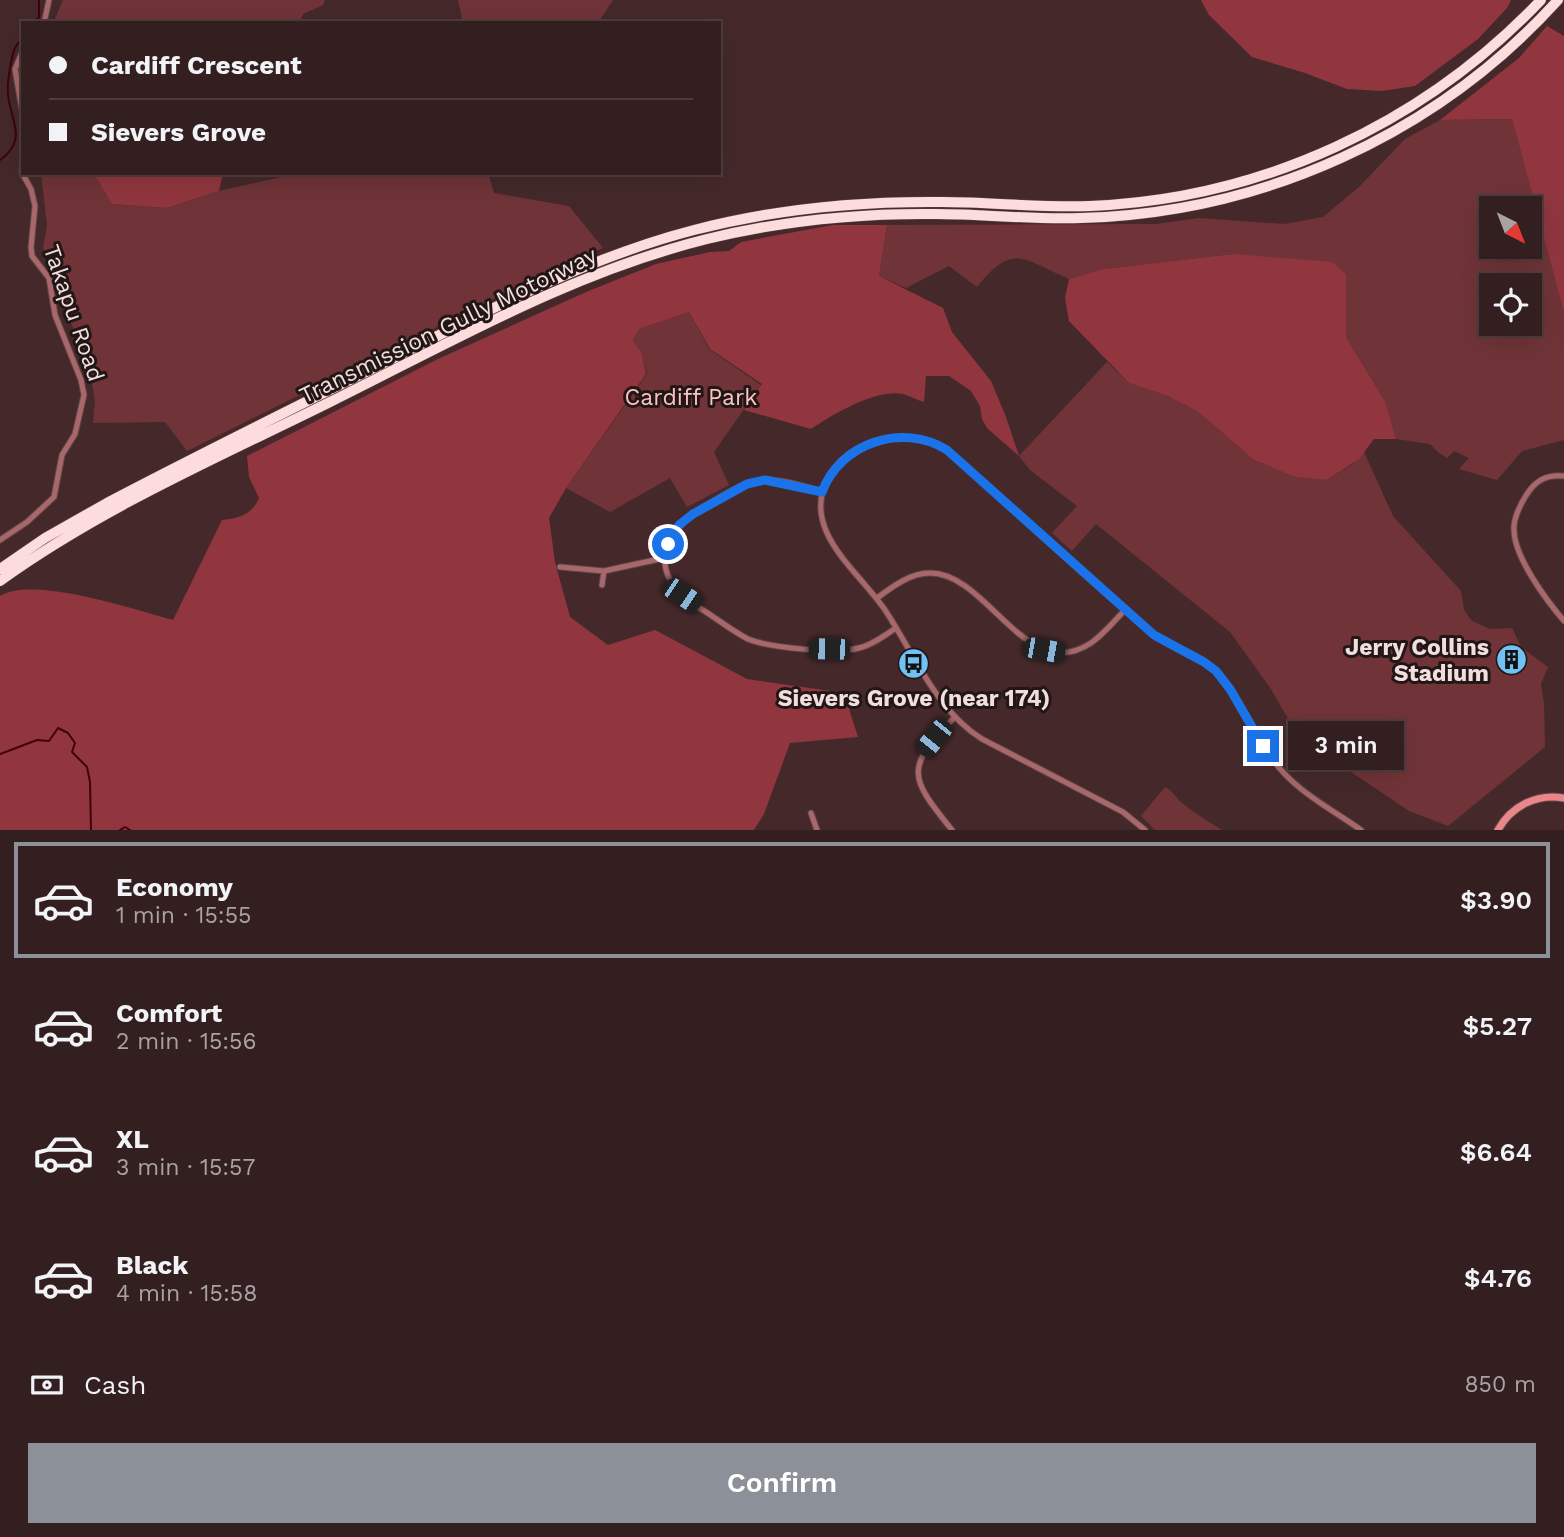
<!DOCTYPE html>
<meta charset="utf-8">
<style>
:root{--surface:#341f20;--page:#3f2c2d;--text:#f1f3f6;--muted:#a9a2a5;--line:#4e3d3e;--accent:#8c9099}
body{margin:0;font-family:"Work Sans",sans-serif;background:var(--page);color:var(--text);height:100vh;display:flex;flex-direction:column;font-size:26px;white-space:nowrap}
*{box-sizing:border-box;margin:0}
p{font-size:23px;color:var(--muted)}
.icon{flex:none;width:38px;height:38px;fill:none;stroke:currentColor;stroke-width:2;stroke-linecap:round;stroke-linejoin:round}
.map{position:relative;height:830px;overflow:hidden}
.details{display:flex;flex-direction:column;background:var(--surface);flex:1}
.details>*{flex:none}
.banner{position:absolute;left:21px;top:21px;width:700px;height:154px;border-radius:0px;box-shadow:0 7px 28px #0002,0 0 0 2px var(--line);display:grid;align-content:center;height:154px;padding:0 28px;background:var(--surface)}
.needle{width:46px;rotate:138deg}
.buttons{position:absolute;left:1479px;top:196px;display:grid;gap:14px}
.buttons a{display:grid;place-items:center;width:63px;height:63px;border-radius:0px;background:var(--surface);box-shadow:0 7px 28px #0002,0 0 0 2px var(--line);font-size:35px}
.end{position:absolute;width:32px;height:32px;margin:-16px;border:9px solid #1a73e8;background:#fff;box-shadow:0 0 0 4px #fff}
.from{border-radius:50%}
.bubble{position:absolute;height:49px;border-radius:0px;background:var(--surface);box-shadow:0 7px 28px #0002,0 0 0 2px var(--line);font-size:23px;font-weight:600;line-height:49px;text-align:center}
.car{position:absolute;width:21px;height:42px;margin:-21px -10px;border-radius:9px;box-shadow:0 0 5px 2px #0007;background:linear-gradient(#222 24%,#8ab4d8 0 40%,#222 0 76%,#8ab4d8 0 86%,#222 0)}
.banner b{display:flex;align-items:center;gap:24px;height:66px;font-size:26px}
.banner b+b{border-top:2px solid var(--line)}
.banner i{width:18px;height:18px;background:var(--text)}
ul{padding:12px 0 0;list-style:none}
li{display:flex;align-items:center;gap:21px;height:116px;margin:0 14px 10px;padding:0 14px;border:4px solid transparent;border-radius:0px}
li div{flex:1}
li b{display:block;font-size:26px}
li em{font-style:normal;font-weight:600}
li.selected{border-color:var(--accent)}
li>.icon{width:63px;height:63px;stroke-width:1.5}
.pay{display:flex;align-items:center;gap:18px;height:77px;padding:0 28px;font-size:26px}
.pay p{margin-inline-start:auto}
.cta{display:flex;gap:14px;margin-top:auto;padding:14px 28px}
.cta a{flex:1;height:80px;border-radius:0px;background:var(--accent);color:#fff;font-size:28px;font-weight:600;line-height:80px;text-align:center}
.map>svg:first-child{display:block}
</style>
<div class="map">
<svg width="1564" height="830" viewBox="0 0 1564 830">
<rect width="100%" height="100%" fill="#45292a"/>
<path fill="#703438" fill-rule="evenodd" d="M63,0h262l-2,5 -20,9 -3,9h-247z
M458,0h155l-15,23h-135z
M1512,119l52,194v127l-42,11 -25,29 -38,-11 10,-11 -15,-7 -7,7 -8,-5 -9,-9 -34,-5 -10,-36 -40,-66v-63l-113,-20 -129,15 -35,10c-46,-20 -56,-37 -92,8l-28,-21 -43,22 -27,-12 8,-51 269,-1 43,-6 85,6 39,-7 36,-30 46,-48 35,-19zM1491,208h39v39h-39zM1491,285h39v39h-39z
M41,173h52l19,31 55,4 52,-17 80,-18h189l6,20 75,13 34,42 -108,50 -308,153 -22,-29 -72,1 2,-22 -6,-34 -8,-24 -20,-40 1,-23 -19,-32 4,-23z
M689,312l20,37 52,36 -47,67 15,33 -42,22 -17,-29 -60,34 -44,-24 81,-114 -5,-21 -9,-12 6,-12z
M1107,362l22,21 36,12 32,16 57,49 41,17 32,3 24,-15 13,-13 29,64 68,75 3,19 8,11 18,8 22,-1 9,19 27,20 -7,17 3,19 1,44 -97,79 -39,-15 -101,-68 -21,-26 -16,-28 -41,-57 -134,-108 -24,27 -20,-18 25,-27 -47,-36 -11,-14z
M1165,787c8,4 10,10 17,16 12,10 26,18 40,27h-67l-14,-14z"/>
<path fill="#91363f" d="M1201,0h310l-4,8 -29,31 -63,47 -33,5 -35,-2 -42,-16 -53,-16 -43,-42z
M1547,26l17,10v277l-52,-194 -72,1 79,-62z
M93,173h130l-4,18 -52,17 -55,-4z
M833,225h54l-8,51 64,32 9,24 39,49 15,36 13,39 -32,-28 -5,-9 -2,-13 -9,-15 -22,-15h-23l-2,26c-7,-2 -14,-6 -21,-8 -28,-5 -69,20 -92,35l-67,-19 18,-26 -52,-35 -21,-37 -50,17 -6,12 9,12 4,21 -80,114 -17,30 6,44 15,55 38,28 47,-15 92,49 97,14 14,44 -68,6 -26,71 -10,16h-754v-234c33,-21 136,14 173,24l49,-100c17,-2 30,-5 37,-22l-10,-21 -2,-21 191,-97 148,-67 70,-28 54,-12 19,-1 12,-9z
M1233,254l99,8 14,12v63l40,66 10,36h-22l-15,20 -32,21 -32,-3 -41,-17 -57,-49 -32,-16 -36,-12 -60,-62 -4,-23 4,-19 35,-10z"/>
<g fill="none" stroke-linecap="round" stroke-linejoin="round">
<path stroke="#42000c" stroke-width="2" d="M34,23l5,-6v-17
M0,160c28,-20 11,-39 8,-65 -1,-11 1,-22 3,-32 2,-10 3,-18 12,-24
M0,754l37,-14 12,1 9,-13 10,5 7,10 -3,9 15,15 3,15 1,48
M120,830l5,-3 5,3"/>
<defs>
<path id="street" d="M44,23l5,-23
M23,50l-8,19 8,47
M1564,476c-17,-2 -28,4 -37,18 -6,9 -14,25 -13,36 0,27 33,71 50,91
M823,492c-18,-5 -40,-13 -58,-12 -20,1 -41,15 -58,25 -34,20 -61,55 -25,90 8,8 20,14 30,21 12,8 24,17 36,23 22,9 88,15 111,9 14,-3 26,-13 37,-20
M0,540l27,-18 27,-25 8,-42 13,-21 9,-39 -3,-15 -26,-65 -6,-37 -17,-22 -1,-9 4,-41 -4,-17 -9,-16 1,-21
M560,567l44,4 60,-13
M602,585l2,-14
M877,598c15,-11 33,-25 53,-25 58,0 96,113 161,70 13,-9 23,-22 34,-33
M811,813l6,17
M952,830c-43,-53 -48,-62 3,-113
M1145,830l-22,-18 -141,-73c-45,-28 -67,-83 -95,-126 -26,-41 -89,-82 -58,-137 9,-15 24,-27 41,-33 24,-8 55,-7 77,7 69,61 135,125 206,184 19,16 45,21 64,38 20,20 37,61 54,85 22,33 59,51 90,73"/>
<path id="secondary" d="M1498,830c13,-24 39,-37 66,-32"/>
<path id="highway" d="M0,569l45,-31 62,-35c97,-51 195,-99 293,-148 96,-49 190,-98 294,-125 81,-21 164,-29 248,-28 49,0 99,6 148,4 172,-7 333,-82 451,-206
M0,581c101,-73 219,-124 330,-179 123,-61 243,-130 377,-163 74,-18 152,-26 229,-25 48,0 97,6 145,4 181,-5 355,-83 477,-218"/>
</defs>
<use href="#street" stroke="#614647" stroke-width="7"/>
<use href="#secondary" stroke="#614647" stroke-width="9"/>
<use href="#highway" stroke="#614647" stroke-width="11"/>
<use href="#street" stroke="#a8686b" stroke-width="5"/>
<use href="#secondary" stroke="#ea858a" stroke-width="7"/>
<use href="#highway" stroke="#fcdcdc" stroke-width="10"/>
</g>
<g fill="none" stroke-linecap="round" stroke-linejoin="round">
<path stroke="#1a73e8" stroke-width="9" d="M668,544l11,-19 14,-11 54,-30 18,-4 57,12c18,-49 81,-70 125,-42l207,185 50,27 12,9 14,18 33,57"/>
</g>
<defs>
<symbol id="building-disc" viewBox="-11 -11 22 22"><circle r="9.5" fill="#71c1f5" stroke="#231616"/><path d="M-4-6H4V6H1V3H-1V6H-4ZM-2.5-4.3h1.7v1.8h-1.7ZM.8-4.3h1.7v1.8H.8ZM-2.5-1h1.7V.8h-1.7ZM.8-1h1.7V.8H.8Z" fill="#111"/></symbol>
<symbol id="bus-disc" viewBox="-11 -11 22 22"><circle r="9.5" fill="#71c1f5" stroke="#231616"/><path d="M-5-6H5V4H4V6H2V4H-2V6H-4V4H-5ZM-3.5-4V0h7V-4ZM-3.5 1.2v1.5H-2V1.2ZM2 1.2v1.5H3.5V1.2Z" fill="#111"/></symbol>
</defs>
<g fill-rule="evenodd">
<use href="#building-disc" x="1494" y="642" width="35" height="35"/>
<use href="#bus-disc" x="896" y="646" width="35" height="35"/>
</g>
<g text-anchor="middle" stroke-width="6" stroke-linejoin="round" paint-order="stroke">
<g font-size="23" fill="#f1dede" stroke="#231616">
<text transform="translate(74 313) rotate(71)" y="8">Takapu Road</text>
<text transform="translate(448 325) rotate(-26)" y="8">Transmission Gully Motorway</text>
</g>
<g font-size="23" fill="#f9c3c4" stroke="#231616">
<text x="691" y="405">Cardiff Park</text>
</g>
<g font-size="23" font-weight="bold" fill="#f1dede" stroke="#231616" text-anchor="end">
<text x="1489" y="655">Jerry Collins<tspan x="1489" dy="26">Stadium</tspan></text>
<text x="914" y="706" text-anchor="middle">Sievers Grove (near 174)</text>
</g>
</g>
</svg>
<div class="buttons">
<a><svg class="needle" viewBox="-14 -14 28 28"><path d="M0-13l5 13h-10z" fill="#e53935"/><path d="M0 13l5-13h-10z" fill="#a9a2a5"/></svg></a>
<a><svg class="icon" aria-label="locate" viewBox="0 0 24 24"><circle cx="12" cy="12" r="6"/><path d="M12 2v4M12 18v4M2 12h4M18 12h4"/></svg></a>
</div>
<i class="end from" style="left:668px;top:544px"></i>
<i class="end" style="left:1263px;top:746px"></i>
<div class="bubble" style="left:1288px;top:721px;width:116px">3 min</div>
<i class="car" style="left:682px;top:595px;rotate:124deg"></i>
<i class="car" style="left:829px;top:649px;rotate:271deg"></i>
<i class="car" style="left:1044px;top:650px;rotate:100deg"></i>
<i class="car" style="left:934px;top:738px;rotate:219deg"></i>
<div class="banner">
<b><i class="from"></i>Cardiff Crescent</b>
<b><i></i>Sievers Grove</b>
</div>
</div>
<section class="details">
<ul>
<li class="selected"><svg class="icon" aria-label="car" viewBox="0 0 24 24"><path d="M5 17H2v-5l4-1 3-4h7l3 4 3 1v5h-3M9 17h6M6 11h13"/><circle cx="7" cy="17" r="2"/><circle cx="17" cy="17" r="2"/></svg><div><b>Economy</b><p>1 min · 15:55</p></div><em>$3.90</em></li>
<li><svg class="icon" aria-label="car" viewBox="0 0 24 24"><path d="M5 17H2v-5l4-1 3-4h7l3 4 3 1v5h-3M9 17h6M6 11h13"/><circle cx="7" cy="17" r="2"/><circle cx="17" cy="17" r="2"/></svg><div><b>Comfort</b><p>2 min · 15:56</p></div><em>$5.27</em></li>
<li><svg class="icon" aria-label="car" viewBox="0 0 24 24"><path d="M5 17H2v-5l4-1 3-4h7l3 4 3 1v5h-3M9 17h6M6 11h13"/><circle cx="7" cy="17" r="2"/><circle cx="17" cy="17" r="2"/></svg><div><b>XL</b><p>3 min · 15:57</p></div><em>$6.64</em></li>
<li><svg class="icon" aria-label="car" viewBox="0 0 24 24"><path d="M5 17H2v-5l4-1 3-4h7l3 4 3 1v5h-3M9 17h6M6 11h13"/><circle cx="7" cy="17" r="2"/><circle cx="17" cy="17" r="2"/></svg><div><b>Black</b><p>4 min · 15:58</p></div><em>$4.76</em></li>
</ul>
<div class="pay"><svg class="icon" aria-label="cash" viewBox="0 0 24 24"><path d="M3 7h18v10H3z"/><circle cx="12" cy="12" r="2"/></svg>Cash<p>850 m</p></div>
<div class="cta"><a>Confirm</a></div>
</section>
